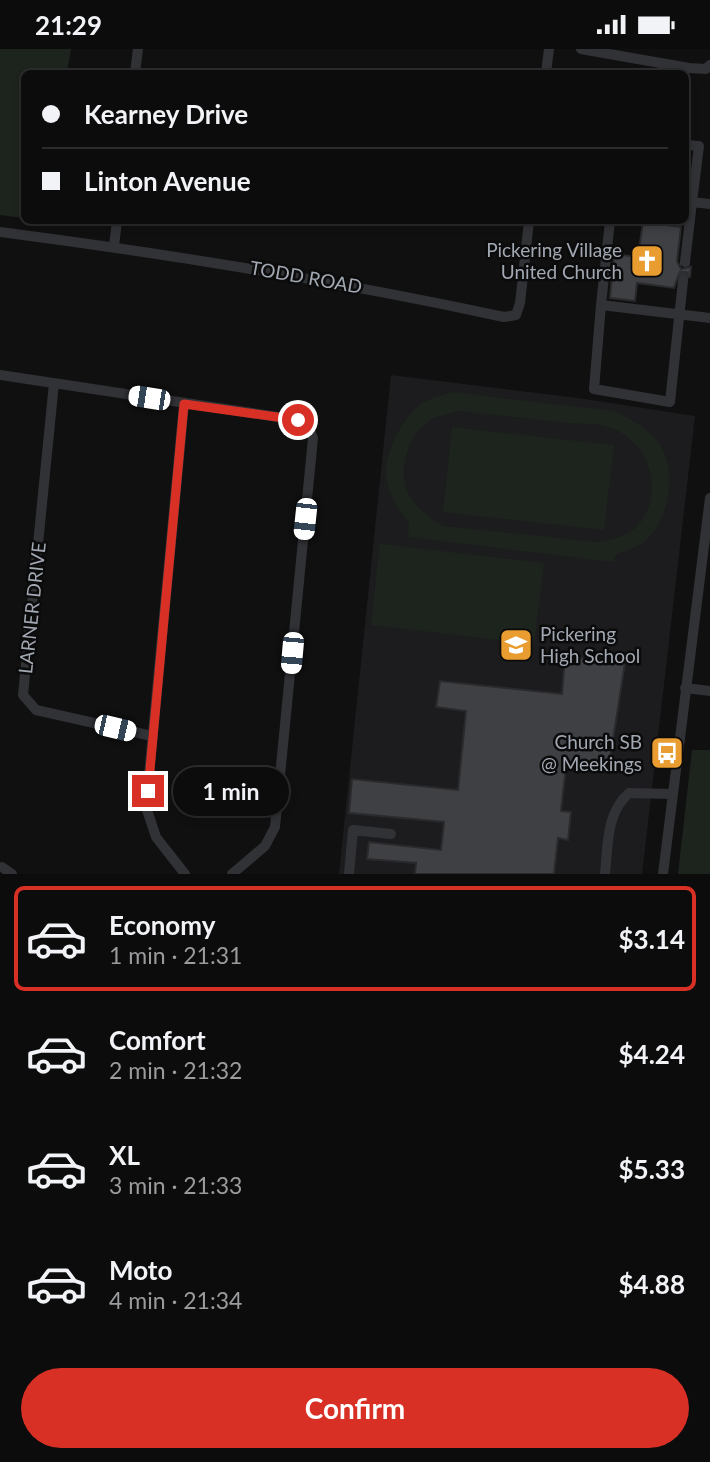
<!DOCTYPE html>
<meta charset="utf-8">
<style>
:root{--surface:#0c0c0d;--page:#1a1a1b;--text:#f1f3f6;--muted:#9a9b9d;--line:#2c2c2e;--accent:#d93025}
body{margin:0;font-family:Lato,sans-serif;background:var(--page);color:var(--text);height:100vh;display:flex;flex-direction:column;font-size:26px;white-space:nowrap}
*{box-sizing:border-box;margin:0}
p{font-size:23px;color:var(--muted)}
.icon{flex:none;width:38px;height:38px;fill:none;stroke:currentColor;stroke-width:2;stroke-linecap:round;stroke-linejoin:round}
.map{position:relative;height:825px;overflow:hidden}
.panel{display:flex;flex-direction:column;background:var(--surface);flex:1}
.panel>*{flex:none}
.top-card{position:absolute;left:21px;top:21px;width:668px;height:154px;border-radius:10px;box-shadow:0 4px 10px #0003,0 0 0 2px var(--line);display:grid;align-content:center;height:154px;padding:0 21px;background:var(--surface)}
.end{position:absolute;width:32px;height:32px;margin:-16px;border:9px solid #d93025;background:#fff;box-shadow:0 0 0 4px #fff}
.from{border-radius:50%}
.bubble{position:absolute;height:49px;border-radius:24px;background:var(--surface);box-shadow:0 4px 10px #0003,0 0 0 2px var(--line);font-size:23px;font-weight:700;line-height:49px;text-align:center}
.car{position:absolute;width:21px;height:42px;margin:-21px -10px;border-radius:9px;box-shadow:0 0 5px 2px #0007;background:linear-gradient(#fff 24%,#345 0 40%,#fff 0 76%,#345 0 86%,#fff 0)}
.top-card b{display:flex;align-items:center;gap:24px;height:66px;font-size:26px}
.top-card b+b{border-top:2px solid var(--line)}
.top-card i{width:18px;height:18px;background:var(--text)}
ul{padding:12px 0 0;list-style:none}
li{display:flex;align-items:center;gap:21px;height:105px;margin:0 14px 10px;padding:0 7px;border:4px solid transparent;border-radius:10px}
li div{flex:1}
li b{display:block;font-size:26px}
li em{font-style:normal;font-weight:700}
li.selected{border-color:var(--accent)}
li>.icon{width:63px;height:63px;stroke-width:1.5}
.cta{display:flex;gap:14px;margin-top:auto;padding:14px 21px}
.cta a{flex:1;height:80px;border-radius:42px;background:var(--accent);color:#fff;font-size:28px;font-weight:700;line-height:80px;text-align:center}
.status{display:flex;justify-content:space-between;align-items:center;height:49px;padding:0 35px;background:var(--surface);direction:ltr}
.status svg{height:19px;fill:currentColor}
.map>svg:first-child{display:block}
</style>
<div class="status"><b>21:29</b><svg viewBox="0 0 49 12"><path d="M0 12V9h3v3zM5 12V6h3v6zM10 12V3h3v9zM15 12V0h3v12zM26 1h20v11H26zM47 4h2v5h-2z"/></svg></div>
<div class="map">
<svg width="710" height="825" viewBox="0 0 710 825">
<rect width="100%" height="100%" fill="#101011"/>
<path fill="#1c1c1e" d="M391,326l187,23 117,18 -53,458h-303z"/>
<path fill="#1d241d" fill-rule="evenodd" d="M0,0h71l-4,24h-43v145l-24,-3z
M451,343l162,19c17,8 34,16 45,31 20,26 12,79 -13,99 -8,7 -21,10 -30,14l-1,7 -206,-25 1,-15c-25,-29 -30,-53 -12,-88 6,-10 15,-24 24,-30 8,-6 21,-8 30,-12zM458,362c37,4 74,8 112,12 12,1 30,0 42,5 31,13 47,46 37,78 -9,26 -28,33 -53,36l-153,-16c-13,-8 -24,-16 -33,-29 -15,-24 -2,-64 22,-78 7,-4 18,-5 26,-8z
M452,378l162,18 -10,85 -161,-18z
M380,495l164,19 -10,81 -163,-19z
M692,701h18v124h-32z"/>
<path fill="#3f4044" stroke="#2a2a2d" stroke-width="2" d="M643,173l38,5 -4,34 4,8 10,-2 -1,10 -11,-3 -5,14 -37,-5 -2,18 -25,-3 4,-44 24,3z
M565,607l60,7 -17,109 -42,-5 -5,44 10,1 -3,28 -10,-2 -4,36h-139l1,-11 -49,-4 2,-17 72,8 3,-28 -95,-9 3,-34 106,11 8,-79 -30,-4 4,-26 122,13z"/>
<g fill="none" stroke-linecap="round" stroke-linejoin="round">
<path stroke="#2d2e31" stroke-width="10" stroke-dasharray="10 5" stroke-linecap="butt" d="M683,232l2,-19"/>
<path stroke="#313236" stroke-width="10" d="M581,0l108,19 17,1 4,-4
M135,24l3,-24
M546,24l3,-24
M686,96l13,1 -7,56 18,2
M610,172l-9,84 109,13
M0,183c169,22 337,49 504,85l12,-2 4,-12 9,-82
M114,197l3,-25
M685,213l7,-60h-6
M601,256l-7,84 76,13 13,-121
M0,326l298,45 10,7 5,11 -38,389 -10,19 -33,28
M54,334l-31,312 13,15 116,26
M184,355l-38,403 10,30 29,37
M685,639l25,3
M2,818l10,7
M349,825l4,-44 38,4
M605,825c3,-29 1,-61 24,-81l43,1
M663,825l47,-376"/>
</g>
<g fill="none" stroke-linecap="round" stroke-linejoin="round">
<path stroke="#d93025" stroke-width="9" d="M148,742l36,-387 114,16"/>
</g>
<defs>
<symbol id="church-square" viewBox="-11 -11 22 22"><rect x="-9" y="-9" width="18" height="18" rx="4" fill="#e99c30" stroke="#0b0b0c"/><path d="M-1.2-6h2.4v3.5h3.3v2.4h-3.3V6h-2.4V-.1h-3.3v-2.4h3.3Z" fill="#fff"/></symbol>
<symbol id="school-square" viewBox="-11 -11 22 22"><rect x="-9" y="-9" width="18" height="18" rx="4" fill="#e99c30" stroke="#0b0b0c"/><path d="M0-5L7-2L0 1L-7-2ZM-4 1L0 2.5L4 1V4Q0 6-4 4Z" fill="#fff"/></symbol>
<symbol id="bus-square" viewBox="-11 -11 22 22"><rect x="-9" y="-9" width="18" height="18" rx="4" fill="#e99c30" stroke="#0b0b0c"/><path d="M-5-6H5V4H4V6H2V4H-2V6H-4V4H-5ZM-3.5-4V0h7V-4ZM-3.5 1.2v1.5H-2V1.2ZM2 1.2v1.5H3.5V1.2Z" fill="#fff"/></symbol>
</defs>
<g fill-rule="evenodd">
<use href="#church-square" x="628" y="193" width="38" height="38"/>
<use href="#school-square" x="497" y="577" width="38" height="38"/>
<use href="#bus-square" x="648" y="685" width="38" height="38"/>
</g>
<g text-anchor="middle" stroke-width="5" stroke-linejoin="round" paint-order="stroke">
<g font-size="19" fill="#a2a8b2" stroke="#0b0b0c" text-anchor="end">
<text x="622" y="208">Pickering Village<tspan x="622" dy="22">United Church</tspan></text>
<text x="540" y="592" text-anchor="start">Pickering<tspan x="540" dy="22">High School</tspan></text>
<text x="642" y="700">Church SB<tspan x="642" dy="22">@ Meekings</tspan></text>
</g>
<g font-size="19" fill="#a2a8b2" stroke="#0b0b0c">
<text transform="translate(306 228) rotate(10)" y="7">TODD ROAD</text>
<text transform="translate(32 559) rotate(-84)" y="7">LARNER DRIVE</text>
</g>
</g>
</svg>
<i class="end from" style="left:298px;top:371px"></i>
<i class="end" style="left:148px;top:742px"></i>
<div class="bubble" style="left:173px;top:718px;width:116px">1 min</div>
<i class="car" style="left:149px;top:349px;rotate:279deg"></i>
<i class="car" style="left:305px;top:470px;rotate:186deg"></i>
<i class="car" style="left:292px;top:604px;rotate:185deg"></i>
<i class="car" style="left:115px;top:679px;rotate:103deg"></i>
<div class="top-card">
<b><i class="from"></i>Kearney Drive</b>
<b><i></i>Linton Avenue</b>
</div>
</div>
<section class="panel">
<ul>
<li class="selected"><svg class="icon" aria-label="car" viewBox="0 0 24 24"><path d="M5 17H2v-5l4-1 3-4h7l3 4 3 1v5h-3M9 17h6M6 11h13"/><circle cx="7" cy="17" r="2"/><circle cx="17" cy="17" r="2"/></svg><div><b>Economy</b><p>1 min · 21:31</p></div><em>$3.14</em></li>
<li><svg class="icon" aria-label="car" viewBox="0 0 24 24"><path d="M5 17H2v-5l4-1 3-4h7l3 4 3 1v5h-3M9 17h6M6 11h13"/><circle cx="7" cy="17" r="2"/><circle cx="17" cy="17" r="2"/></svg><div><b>Comfort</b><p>2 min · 21:32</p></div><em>$4.24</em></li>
<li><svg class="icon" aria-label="car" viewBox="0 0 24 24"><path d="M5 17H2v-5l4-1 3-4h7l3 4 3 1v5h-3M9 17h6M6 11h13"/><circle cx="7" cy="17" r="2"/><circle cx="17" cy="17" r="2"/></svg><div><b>XL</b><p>3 min · 21:33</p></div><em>$5.33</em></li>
<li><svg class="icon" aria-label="car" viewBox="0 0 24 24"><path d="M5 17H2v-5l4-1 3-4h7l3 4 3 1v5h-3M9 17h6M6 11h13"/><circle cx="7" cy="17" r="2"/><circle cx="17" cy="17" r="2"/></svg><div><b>Moto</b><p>4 min · 21:34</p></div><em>$4.88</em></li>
</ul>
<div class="cta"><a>Confirm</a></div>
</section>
